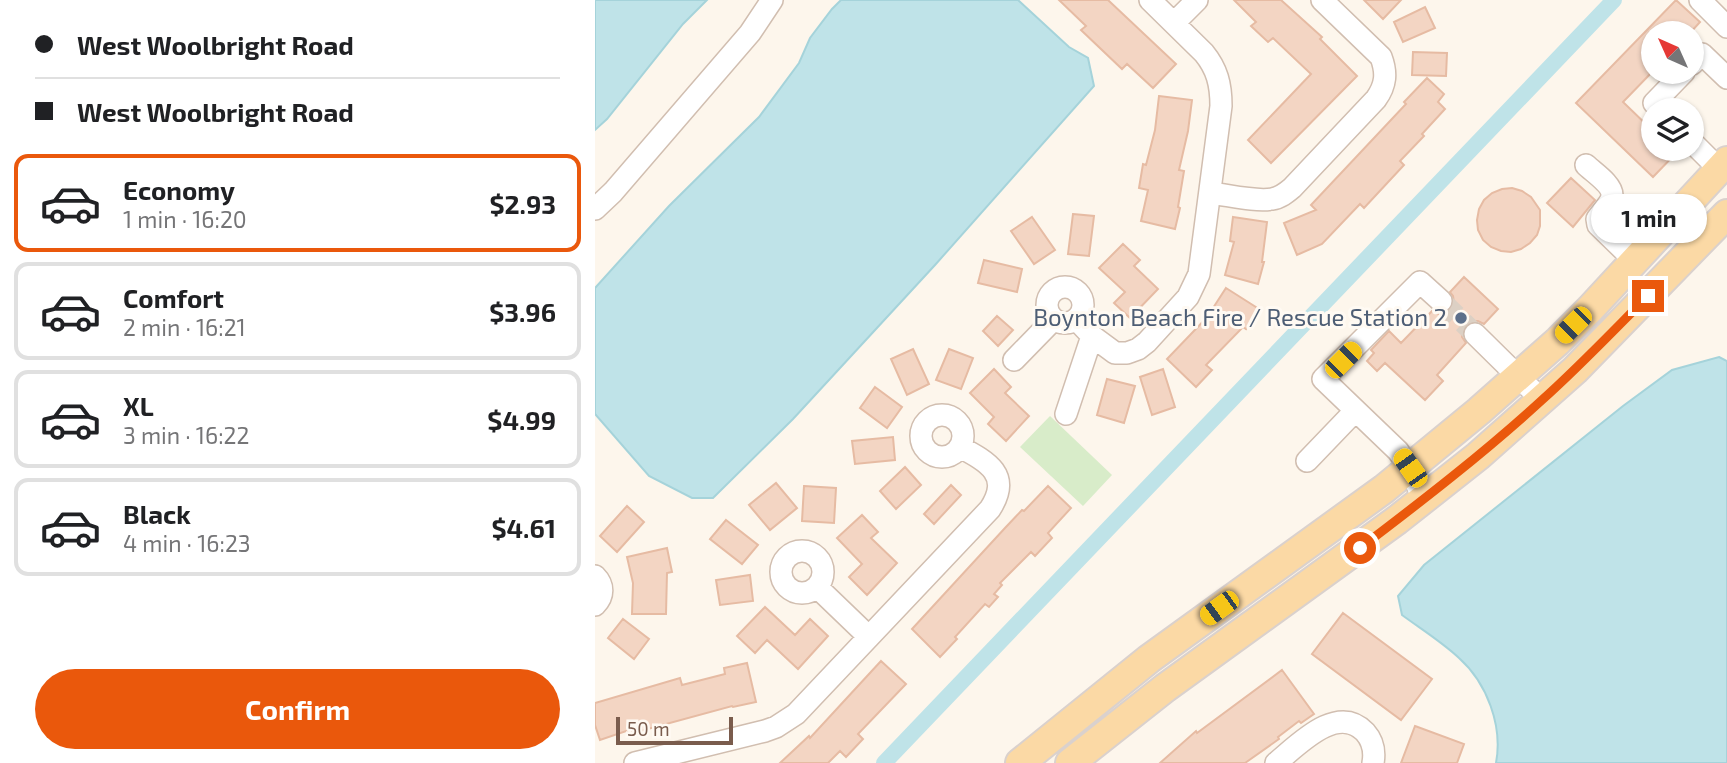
<!DOCTYPE html>
<meta charset="utf-8">
<style>
:root{--surface:#fff;--page:#f6f6f6;--text:#202124;--muted:#757577;--line:#e0e0e0;--accent:#ea580c}
body{margin:0;font-family:"Exo 2",sans-serif;background:var(--page);color:var(--text);height:100vh;display:flex;flex-direction:column;font-size:26px;white-space:nowrap}
*{box-sizing:border-box;margin:0}
p{font-size:23px;color:var(--muted)}
.icon{flex:none;width:38px;height:38px;fill:none;stroke:currentColor;stroke-width:2;stroke-linecap:round;stroke-linejoin:round}
.map{position:relative;flex:1;overflow:hidden}
.panel{display:flex;flex-direction:column;background:var(--surface);width:595px}
.panel>*{flex:none}
.top-card{display:grid;align-content:center;height:154px;padding:0 35px;background:var(--surface)}
.needle{width:46px;rotate:315deg}
.buttons{position:absolute;left:1046px;top:21px;display:grid;gap:14px}
.buttons a{display:grid;place-items:center;width:63px;height:63px;border-radius:50%;background:var(--surface);box-shadow:0 2px 5px #0004;font-size:35px}
.scale{position:absolute;left:21px;bottom:18px;width:117px;box-sizing:border-box;padding-left:7px;border:4px solid #7a5c4d;border-top:0;font-size:19px;line-height:24px;white-space:nowrap;color:#7a5c4d;-webkit-text-stroke:5px #fffaf3;paint-order:stroke}
.end{position:absolute;width:32px;height:32px;margin:-16px;border:9px solid #ea580c;background:#fff;box-shadow:0 0 0 4px #fff}
.from{border-radius:50%}
.bubble{position:absolute;height:49px;border-radius:24px;background:var(--surface);box-shadow:0 2px 5px #0004;font-size:23px;font-weight:700;line-height:49px;text-align:center}
.car{position:absolute;width:21px;height:42px;margin:-21px -10px;border-radius:9px;box-shadow:0 0 5px 2px #0007;background:linear-gradient(#f5c518 24%,#345 0 40%,#f5c518 0 76%,#345 0 86%,#f5c518 0)}
.top-card b{display:flex;align-items:center;gap:24px;height:66px;font-size:26px}
.top-card b+b{border-top:2px solid var(--line)}
.top-card i{width:18px;height:18px;background:var(--text)}
ul{padding:0;list-style:none}
li{display:flex;align-items:center;gap:21px;height:98px;margin:0 14px 10px;padding:0 21px;border:4px solid var(--line);border-radius:14px}
li div{flex:1}
li b{display:block;font-size:26px}
li em{font-style:normal;font-weight:700}
li.selected{border-color:var(--accent)}
li>.icon{width:63px;height:63px;stroke-width:1.5}
.cta{display:flex;gap:14px;margin-top:auto;padding:14px 35px}
.cta a{flex:1;height:80px;border-radius:42px;background:var(--accent);color:#fff;font-size:28px;font-weight:700;line-height:80px;text-align:center}
main{display:flex;flex:1;min-height:0}
.map>svg:first-child{display:block}
</style>
<main>
<section class="panel">
<div class="top-card">
<b><i class="from"></i>West Woolbright Road</b>
<b><i></i>West Woolbright Road</b>
</div>
<ul>
<li class="selected"><svg class="icon" aria-label="car" viewBox="0 0 24 24"><path d="M5 17H2v-5l4-1 3-4h7l3 4 3 1v5h-3M9 17h6M6 11h13"/><circle cx="7" cy="17" r="2"/><circle cx="17" cy="17" r="2"/></svg><div><b>Economy</b><p>1 min · 16:20</p></div><em>$2.93</em></li>
<li><svg class="icon" aria-label="car" viewBox="0 0 24 24"><path d="M5 17H2v-5l4-1 3-4h7l3 4 3 1v5h-3M9 17h6M6 11h13"/><circle cx="7" cy="17" r="2"/><circle cx="17" cy="17" r="2"/></svg><div><b>Comfort</b><p>2 min · 16:21</p></div><em>$3.96</em></li>
<li><svg class="icon" aria-label="car" viewBox="0 0 24 24"><path d="M5 17H2v-5l4-1 3-4h7l3 4 3 1v5h-3M9 17h6M6 11h13"/><circle cx="7" cy="17" r="2"/><circle cx="17" cy="17" r="2"/></svg><div><b>XL</b><p>3 min · 16:22</p></div><em>$4.99</em></li>
<li><svg class="icon" aria-label="car" viewBox="0 0 24 24"><path d="M5 17H2v-5l4-1 3-4h7l3 4 3 1v5h-3M9 17h6M6 11h13"/><circle cx="7" cy="17" r="2"/><circle cx="17" cy="17" r="2"/></svg><div><b>Black</b><p>4 min · 16:23</p></div><em>$4.61</em></li>
</ul>
<div class="cta"><a>Confirm</a></div>
</section>
<div class="map">
<svg width="1132" height="763" viewBox="0 0 1132 763">
<rect width="100%" height="100%" fill="#fdf6ec"/>
<path fill="#d8ecc9" d="M455,416l62,59 -29,31 -63,-59z"/>
<path fill="#bfe3e8" stroke="#a5d3da" stroke-width="2" d="M0,0h112l-24,24 -76,95 -12,11z
M246,0h177l51,47 19,11 6,28 -159,179 -142,154 -80,79h-21l-43,-22 -54,-62v-126l74,-82 90,-89 40,-54 11,-25 22,-29z
M1124,357l8,4v402h-231c7,-37 -9,-80 -37,-105 -17,-16 -38,-29 -57,-43l-4,-19 26,-31 199,-159 49,-36z"/>
<g fill="none" stroke-linecap="round" stroke-linejoin="round">
<path stroke="#bfe3e8" stroke-width="16" d="M289,763l730,-763"/>
</g>
<path fill="#f3d5c3" stroke="#e6bba3" stroke-width="2" d="M464,0h49l68,64 -23,24 -26,-24 -5,5 -41,-39 5,-4z
M639,0h47l41,37 -2,2 37,37 -86,87 -23,-23 63,-66 -38,-36 -5,4 -17,-16 5,-4z
M769,0h37l-18,19z
M1081,0l24,22 -10,11h-36v37l-31,32 31,30v17h26l-27,28 -77,-74z
M830,7l10,21 -32,14 -9,-20z
M818,52l34,1 -1,23 -34,-1z
M832,78l17,16 -6,8 7,7 -23,25 2,2 -24,25 4,4 -40,43 -4,-4 -38,40 -25,11 -13,-32 32,-13 -5,-5 95,-101 -2,-2z
M564,96l33,4 -4,31 -9,39 5,1 -6,36 2,1 -5,21 -34,-8 7,-31 -9,-2 4,-24 3,1 9,-35z
M976,178l24,22 -22,27 -26,-24z
M917,188l10,3 9,6 9,13v16l-3,9 -7,8 -9,6 -10,3 -10,-1 -10,-4 -8,-7 -5,-10 -1,-10 2,-11 5,-9 8,-7 10,-4z
M478,214l21,2 -5,40 -21,-2z
M437,217l23,33 -21,14 -23,-33z
M638,217l34,5 -5,40h2l-6,22 -33,-9 9,-33 -4,-1z
M528,244l17,16 -6,6 24,23 -28,29 -16,-15 11,-11 -26,-24z
M389,260l38,9 -5,23 -39,-9z
M869,277l34,32 -14,15 -6,-3h-6l-7,4 -3,6v6l4,6 -29,32 6,6 -18,19 -40,-37 -8,8 -10,-10 7,-8 -3,-3 18,-19 12,12 31,-32 7,3h5l6,-4 4,-7 -1,-7 -3,-4z
M631,288l33,21 -13,20 -3,-2 -37,38 6,5 -16,17 -29,-28 48,-50 -2,-1z
M402,316l16,14 -15,16 -15,-15z
M318,349l16,35 -22,11 -16,-36z
M354,349l24,9 -12,31 -25,-9z
M399,369l17,18 -6,6 24,23 -23,25 -18,-17 6,-7 -24,-24z
M568,369l12,38 -23,8 -12,-38z
M512,379l28,7 -11,37 -27,-8z
M280,387l27,20 -15,21 -27,-20z
M298,437l2,23 -40,4 -3,-23z
M310,467l16,18 -25,24 -16,-18z
M181,483l21,25 -27,22 -21,-25z
M356,485l10,10 -27,29 -10,-10z
M209,486l32,2 -2,35 -32,-2z
M453,486l23,22 -23,25 4,5 -17,18 -4,-4 -31,31 2,2 -8,9 4,3 -9,10 -4,-3 -30,33 2,2 -17,18 -28,-28 93,-101 17,-18 2,1z
M32,506l17,16 -27,30 -17,-16z
M267,515l16,17 -7,6 26,25 -30,32 -18,-18 13,-13 -25,-26z
M131,520l32,25 -16,19 -32,-25z
M72,548l5,24 -5,1 -1,41h-34l1,-31 -6,-26z
M155,575l3,26 -33,4 -4,-25z
M170,607l30,28 15,-16 18,17 -30,33 -31,-29 -12,13 -18,-17z
M748,613l89,66 -31,41 -89,-66z
M28,619l26,20 -15,20 -26,-21z
M286,661l25,23 -48,50 5,5 -17,18 -6,-6 -12,12h-48l29,-27 1,2z
M152,663l9,39 -23,5 -1,-1 -99,27 -1,-4 -32,11 -5,-15v-22l85,-25 2,7 43,-11 -1,-6z
M687,670l32,44 -13,9 -2,-2 -21,16 1,2 -34,24h-85l36,-32 1,2z
M820,726l49,18 -7,19h-56z"/>
<g fill="none" stroke-linecap="round" stroke-linejoin="round">
<path stroke="#dcd0c4" stroke-width="21" stroke-dasharray="21 10" stroke-linecap="butt" d="M846,301l34,33"/>
<defs>
<path id="minor" d="M1105,0l27,27
M579,23l23,-23
M1097,64l10,-10 25,24
M1066,110l-7,-7 30,-31
M1097,142l27,27
M991,165c7,7 26,19 26,30 0,7 -11,18 -15,24l1,6 37,36
M615,193c18,2 45,9 62,6 8,-1 14,-6 20,-11l84,-89c10,-14 11,-26 5,-42l-59,-57
M0,209l18,-17 137,-159 22,-33
M452 305a18 18 0 1 1 36 0a18 18 0 1 1-36 0Z
M481,319l16,17 23,17h12l11,-4 9,-7 41,-45 11,-23 22,-168c0,-22 -4,-37 -17,-53l-54,-53
M880,334l67,66
M419,360l40,-41
M471,414l26,-78
M326 436a21 21 0 1 1 42 0a21 21 0 1 1-42 0Z
M712,461l48,-50
M828,500l-13,-32 -12,-17 -75,-72 97,-97 21,19
M186 572a21 21 0 1 1 42 0a21 21 0 1 1-42 0Z
M0,576c9,9 9,20 0,29
M222,587l52,50
M40,763l130,-32 11,-4 20,-13 194,-205c22,-34 -2,-47 -30,-62
M681,763c22,-18 61,-60 89,-31 8,9 10,20 8,31"/>
<path id="major" d="M425,763l129,-104 235,-170 95,-78 78,-69 33,-33 137,-148
M475,763l95,-75 232,-168 81,-64 97,-86 152,-156"/>
</defs>
<use href="#minor" stroke="#d1beb0" stroke-width="24"/>
<use href="#major" stroke="#dad1cd" stroke-width="32"/>
<use href="#minor" stroke="#fff" stroke-width="21"/>
<use href="#major" stroke="#fbd9a5" stroke-width="28"/>
</g>
<g fill="none" stroke-linecap="round" stroke-linejoin="round">
<path stroke="#ea580c" stroke-width="9" d="M765,548c62,-47 124,-95 182,-148 37,-33 71,-69 106,-104"/>
</g>
<circle fill="#5c6f8a" stroke="#fffaf3" stroke-width="2.5" cx="866" cy="318" r="7"/>
<g text-anchor="middle" stroke-width="6" stroke-linejoin="round" paint-order="stroke">
<g font-size="24" fill="#4e5e75" stroke="#fffaf3" text-anchor="end">
<text x="852" y="326">Boynton Beach Fire / Rescue Station 2</text>
</g>
</g>
</svg>
<div class="buttons">
<a><svg class="needle" viewBox="-14 -14 28 28"><path d="M0-13l5 13h-10z" fill="#e53935"/><path d="M0 13l5-13h-10z" fill="#757577"/></svg></a>
<a><svg class="icon" aria-label="layers" viewBox="0 0 24 24"><path d="M12 4l9 5-9 5-9-5zM3 14l9 5 9-5"/></svg></a>
</div>
<div class="scale">50 m</div>
<i class="end from" style="left:765px;top:548px"></i>
<i class="end" style="left:1053px;top:296px"></i>
<div class="bubble" style="left:996px;top:194px;width:116px">1 min</div>
<i class="car" style="left:978px;top:325px;rotate:225deg"></i>
<i class="car" style="left:748px;top:360px;rotate:45deg"></i>
<i class="car" style="left:815px;top:468px;rotate:325deg"></i>
<i class="car" style="left:624px;top:608px;rotate:234deg"></i>
</div>
</main>
